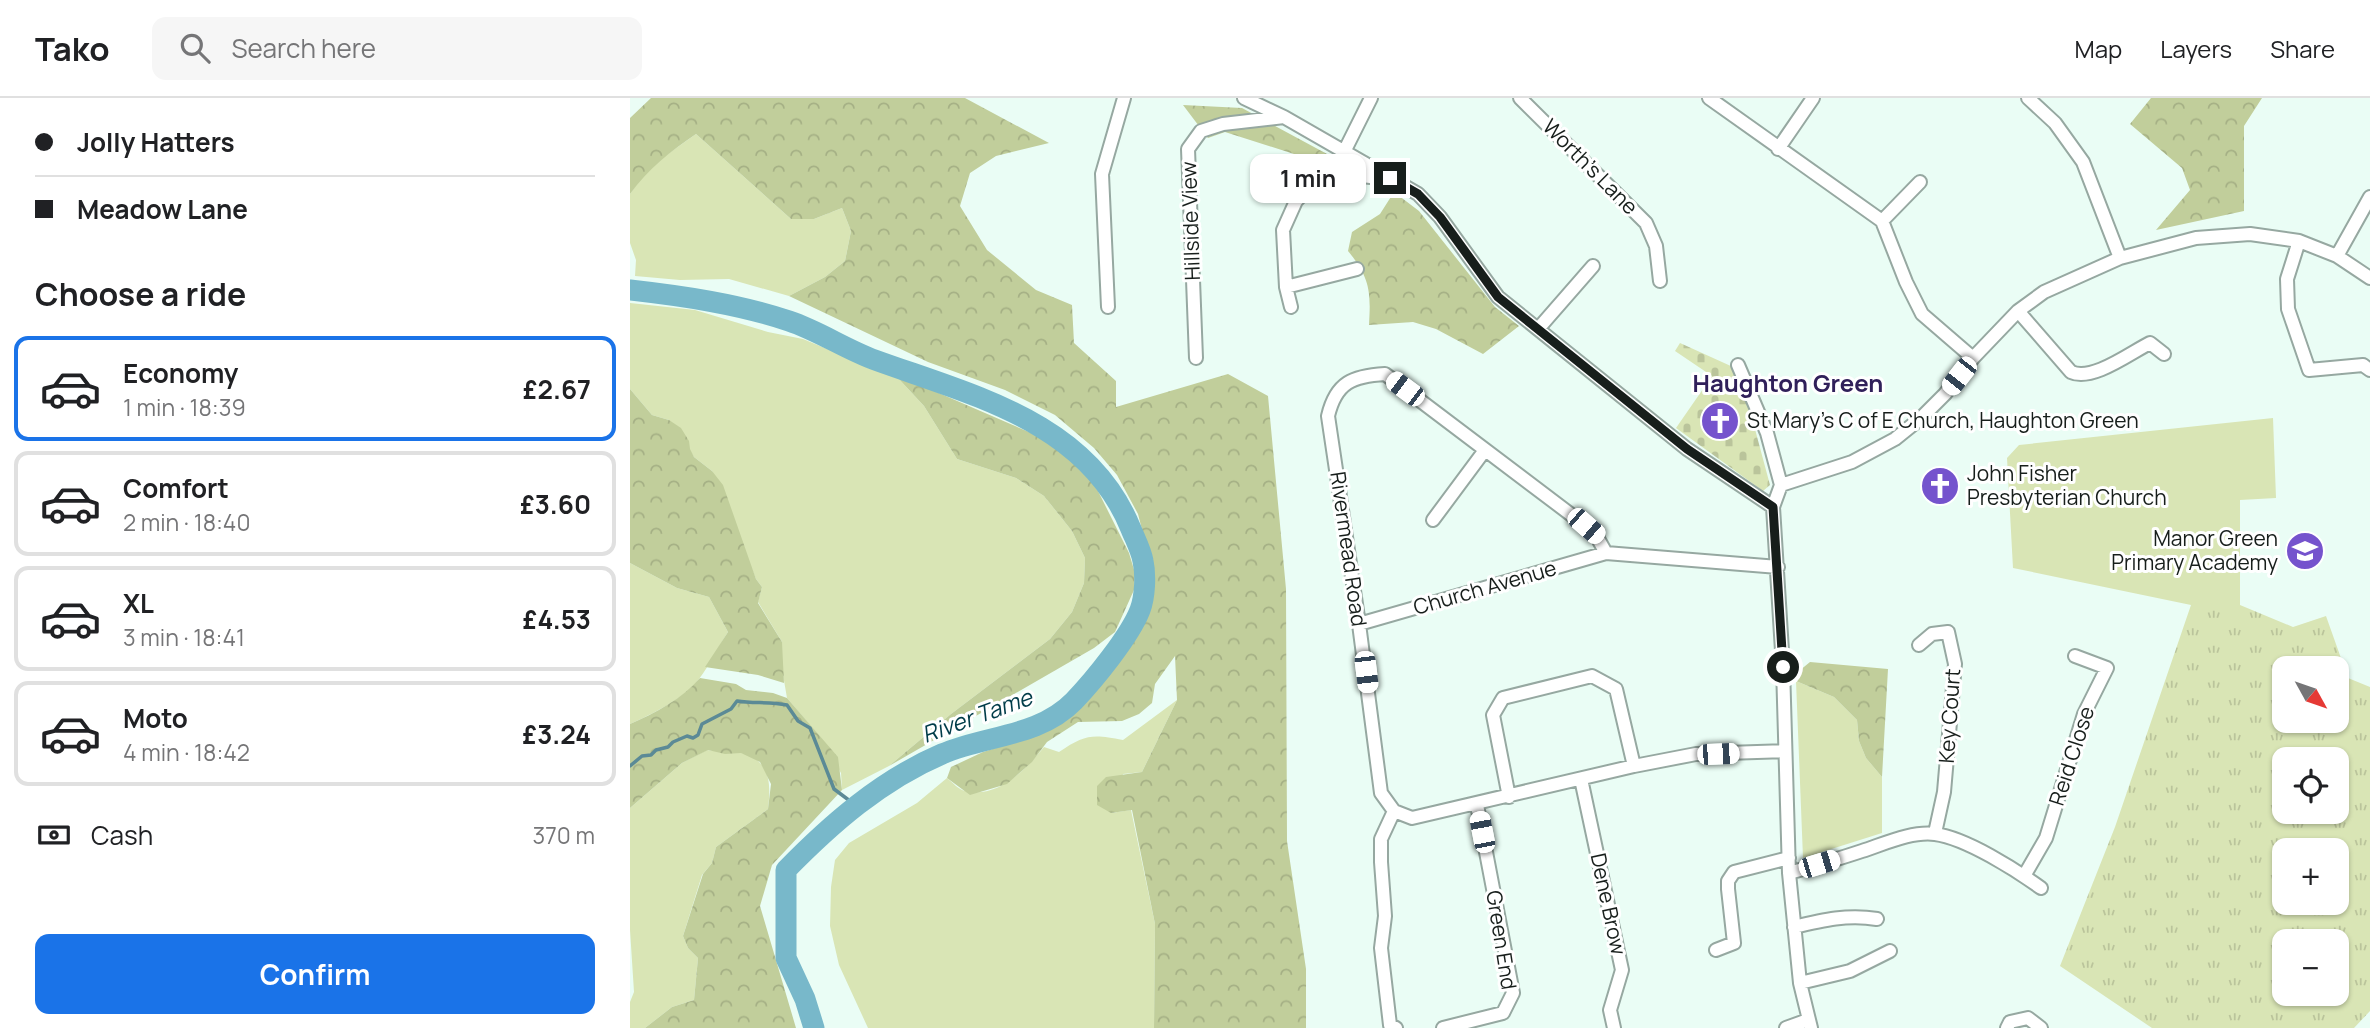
<!DOCTYPE html>
<meta charset="utf-8">
<style>
:root{--surface:#fff;--page:#f6f6f6;--text:#202124;--muted:#757577;--line:#e0e0e0;--accent:#1a73e8}
body{margin:0;font-family:Manrope,sans-serif;background:var(--page);color:var(--text);height:100vh;display:flex;flex-direction:column;font-size:26px;white-space:nowrap}
*{box-sizing:border-box;margin:0}
p{font-size:23px;color:var(--muted)}
.icon{flex:none;width:38px;height:38px;fill:none;stroke:currentColor;stroke-width:2;stroke-linecap:round;stroke-linejoin:round}
.map{position:relative;flex:1;overflow:hidden}
.side{display:flex;flex-direction:column;background:var(--surface);width:630px}
.side>*{flex:none}
.banner{display:grid;align-content:center;height:154px;padding:0 35px;background:var(--surface)}
.needle{width:46px;rotate:130deg}
.fabs{position:absolute;left:1642px;top:558px;display:grid;gap:14px}
.fabs a{display:grid;place-items:center;width:77px;height:77px;border-radius:14px;background:var(--surface);box-shadow:0 2px 5px #0004;font-size:35px}
.end{position:absolute;width:32px;height:32px;margin:-16px;border:9px solid #171e1b;background:#fff;box-shadow:0 0 0 4px #fff}
.from{border-radius:50%}
.bubble{position:absolute;height:49px;border-radius:14px;background:var(--surface);box-shadow:0 2px 5px #0004;font-size:23px;font-weight:700;line-height:49px;text-align:center}
.car{position:absolute;width:21px;height:42px;margin:-21px -10px;border-radius:9px;box-shadow:0 0 5px 2px #0007;background:linear-gradient(#fff 24%,#345 0 40%,#fff 0 76%,#345 0 86%,#fff 0)}
.banner b{display:flex;align-items:center;gap:24px;height:66px;font-size:26px}
.banner b+b{border-top:2px solid var(--line)}
.banner i{width:18px;height:18px;background:var(--text)}
ul{padding:0;list-style:none}
li{display:flex;align-items:center;gap:21px;height:105px;margin:0 14px 10px;padding:0 21px;border:4px solid var(--line);border-radius:14px}
li div{flex:1}
li b{display:block;font-size:26px}
li em{font-style:normal;font-weight:700}
li.current{border-color:var(--accent)}
li>.icon{width:63px;height:63px;stroke-width:1.5}
h2{padding:0 35px;font-size:32px;line-height:84px}
.pay{display:flex;align-items:center;gap:18px;height:77px;padding:0 35px;font-size:26px}
.pay p{margin-inline-start:auto}
.button{display:flex;gap:14px;margin-top:auto;padding:14px 35px}
.button a{flex:1;height:80px;border-radius:14px;background:var(--accent);color:#fff;font-size:28px;font-weight:700;line-height:80px;text-align:center}
header{display:flex;align-items:center;gap:42px;box-sizing:border-box;height:98px;padding:0 35px;background:var(--surface);border-bottom:2px solid var(--line)}
header strong{font-size:33px}
nav{display:flex;gap:38px;margin-inline-start:auto;font-size:24px}
.search{width:490px;height:63px;background:var(--page);display:flex;align-items:center;gap:18px;box-sizing:border-box;padding:0 24px;border-radius:14px;color:var(--muted);font-size:26px}
main{display:flex;flex:1;min-height:0}
.map>svg:first-child{display:block}
</style>
<header>
<strong>Tako</strong>
<div class="search"><svg class="icon" aria-label="search" viewBox="0 0 24 24"><circle cx="10" cy="10" r="6"/><path d="M15 15l6 6"/></svg>Search here</div>
<nav><a>Map</a><a>Layers</a><a>Share</a></nav>
</header>
<main>
<section class="side">
<div class="banner">
<b><i class="from"></i>Jolly Hatters</b>
<b><i></i>Meadow Lane</b>
</div>
<h2>Choose a ride</h2>
<ul>
<li class="current"><svg class="icon" aria-label="car" viewBox="0 0 24 24"><path d="M5 17H2v-5l4-1 3-4h7l3 4 3 1v5h-3M9 17h6M6 11h13"/><circle cx="7" cy="17" r="2"/><circle cx="17" cy="17" r="2"/></svg><div><b>Economy</b><p>1 min · 18:39</p></div><em>£2.67</em></li>
<li><svg class="icon" aria-label="car" viewBox="0 0 24 24"><path d="M5 17H2v-5l4-1 3-4h7l3 4 3 1v5h-3M9 17h6M6 11h13"/><circle cx="7" cy="17" r="2"/><circle cx="17" cy="17" r="2"/></svg><div><b>Comfort</b><p>2 min · 18:40</p></div><em>£3.60</em></li>
<li><svg class="icon" aria-label="car" viewBox="0 0 24 24"><path d="M5 17H2v-5l4-1 3-4h7l3 4 3 1v5h-3M9 17h6M6 11h13"/><circle cx="7" cy="17" r="2"/><circle cx="17" cy="17" r="2"/></svg><div><b>XL</b><p>3 min · 18:41</p></div><em>£4.53</em></li>
<li><svg class="icon" aria-label="car" viewBox="0 0 24 24"><path d="M5 17H2v-5l4-1 3-4h7l3 4 3 1v5h-3M9 17h6M6 11h13"/><circle cx="7" cy="17" r="2"/><circle cx="17" cy="17" r="2"/></svg><div><b>Moto</b><p>4 min · 18:42</p></div><em>£3.24</em></li>
</ul>
<div class="pay"><svg class="icon" aria-label="cash" viewBox="0 0 24 24"><path d="M3 7h18v10H3z"/><circle cx="12" cy="12" r="2"/></svg>Cash<p>370 m</p></div>
<div class="button"><a>Confirm</a></div>
</section>
<div class="map">
<svg width="1740" height="930" viewBox="0 0 1740 930">
<defs>
<pattern id="forest-crowns" width="20" height="18" patternUnits="userSpaceOnUse" patternTransform="scale(1.75)"><rect width="20" height="18" fill="#c1ce9b"/><path d="M2 6a3 3 0 1 1 6 0M12 15a3 3 0 1 1 6 0" fill="none" stroke="#a5b085"/></pattern>
<pattern id="cemetery-stones" width="16" height="16" patternUnits="userSpaceOnUse" patternTransform="scale(1.75)"><rect width="16" height="16" fill="#d9e5b5"/><path d="M2 7V4a2 2 0 0 1 4 0v3zM10 15v-3a2 2 0 0 1 4 0v3z" fill="#bac49b"/></pattern>
<pattern id="park-tufts" width="24" height="20" patternUnits="userSpaceOnUse" patternTransform="scale(1.75)"><rect width="24" height="20" fill="#d9e5b5"/><path d="M3 7l-1-3M5 7V3M7 7l1-3M15 17l-1-3M17 17v-4M19 17l1-3" fill="none" stroke="#bac49b"/></pattern>
</defs>
<rect width="100%" height="100%" fill="#eafdf5"/>
<path fill="#d9e5b5" d="M66,36l95,85h23l28,-11 9,23 -6,30 -20,16 -36,19 -60,-17 -49,1 -45,-4 1,-16 -6,-17v-49l11,-16 24,-22z
M0,205l65,7 73,22 35,7 95,39 26,28 33,53 59,19 28,18 28,35 13,27 -1,25 -12,29 -22,27 -99,75 -62,52 -47,24 -1,-17 -20,-35 -34,-40 -5,-29v-27l-24,-40 4,-15 -6,-8 -44,-108 -18,-14 -25,-37 -17,-5 -22,-26z
M1643,320l3,80 -36,2v105h-49l-178,-37 -6,-110 12,-13z
M0,465l47,25 32,9 19,35c-10,15 -18,33 -29,47 -13,19 -49,36 -69,45z
M1166,583l38,16 23,23 2,21 7,17 16,19v56l-79,25z
M547,602l-35,72 -19,2 -12,39 20,-3 24,114 -1,104h-286l-29,-63 -9,-39 1,-39 4,-27 14,-17 68,-40 30,-25c5,4 12,12 18,13 33,8 60,-21 79,-44l15,5c26,-18 34,-18 64,-12z
M77,652c11,2 27,1 35,3 29,8 29,31 26,56l-52,38 -4,16 -10,12 -19,61 5,12 10,10 -4,42 -22,7 -27,21h-15v-26l4,-10 -4,-62v-122l52,-45z"/>
<path fill="url(#forest-crowns)" d="M21,0h314l84,45 -53,13 -26,17 -10,33 27,44 49,40 36,15 2,38 42,38v26l112,-33 40,22 18,193 1,252 19,128v59h-152l1,-104 -23,-114 -21,3 -14,-8v-19l9,-9 36,-5 35,-72 -2,-44 -20,28 -3,19 -13,11 -17,7 -44,1 -31,20 -15,20 -25,22 -37,11 -23,-17 4,-11 32,-15 45,-14 27,-14 20,-16 58,-73 15,-24 4,-23 -3,-31 -11,-43 -21,-39 -23,-27 -39,-33 -50,-25 -77,-28 -139,-66 36,-19 20,-16 6,-30 -9,-23 -28,11h-23l-95,-85c-25,17 -48,35 -66,60v-76z
M1521,0h111l-18,28v85l-88,19 34,-40 -8,-22 -52,-44z
M553,7l59,3 111,60 -37,-1 -22,-13 -69,-22 -17,6z
M764,94l25,19 76,96 24,19 -36,28 -47,-25 -23,-7 -44,3c2,-34 1,-47 -21,-74l4,-19 28,-18z
M268,280l20,6 111,48 26,13 26,21 17,25 31,62 6,20 -1,17 -19,42 -21,16 -205,118 62,-52 99,-75 22,-27 12,-29 1,-25 -13,-27 -28,-35 -28,-18 -59,-19 -33,-53z
M0,291l22,26 17,5 12,8 8,13 1,8 4,8 18,14 11,14 33,94 6,8 -4,16 24,39 2,41 -26,-8 -53,-8 23,-35 -19,-35 -32,-9 -47,-25z
M1180,564l78,7 -6,108 -16,-19 -7,-17 -2,-21 -23,-23 -38,-16 3,-10z
M70,580l36,6 10,6 27,3 14,5 51,59 4,33 -70,75 -12,41 36,122h-151l27,-21 22,-7 4,-42 -10,-10 -5,-12 20,-62 9,-11 4,-16 52,-38 3,-25 -11,-22 -19,-9 -16,1 -17,-4 -26,13 -52,45v-84c25,-11 52,-25 70,-46z"/>
<path fill="url(#cemetery-stones)" d="M1050,245l53,24 19,51 18,67 -7,6 -87,-63 36,-52 -37,-25z"/>
<path fill="url(#park-tufts)" fill-rule="evenodd" d="M1561,507h49l53,22 33,-11 22,62 22,9v324l-16,17h-202l-92,-62 55,-139zM1654,570h52v53h-52zM1654,662h52v52h-52zM1654,752h52v53h-52zM1654,844h52v52h-52z"/>
<g fill="none" stroke-linecap="round" stroke-linejoin="round">
<path stroke="#5b8a96" stroke-width="3.5" d="M0,668l12,-10 9,-1 5,-5 12,-3 5,-5 14,-6 6,2 5,-3 4,-11 29,-15 6,-8c17,3 32,0 50,4l11,16 12,7 24,61 24,18"/>
<path stroke="#78b8ca" stroke-width="21" d="M0,192c53,6 108,14 159,31 30,10 56,28 86,39 99,36 213,62 256,169 4,10 10,21 12,32 3,14 2,36 -3,49 -10,26 -46,70 -66,91 -35,36 -88,34 -132,53 -61,26 -111,70 -156,116v88l19,41 9,29"/>
<defs>
<path id="minor" d="M614,0l40,19 134,77 22,23 58,80 189,152 86,58
M890,0l126,125 10,23 4,35
M1079,0l173,123 24,61 16,32 51,44
M1398,0l27,25 28,39 37,96
M1148,51l35,-51
M714,54l27,-54
M1252,123l38,-39
M1669,143l-12,38 1,30 21,61 54,-5 7,5
M1707,158l33,-59
M656,189l71,-18
M478,209l-6,-133 22,-76
M661,209l-5,-20 -3,-57 13,-29 21,-22 22,-6 47,6
M1388,213l53,61c21,10 59,-19 79,-29l14,11
M908,231l55,-63
M566,260l-8,-209 13,-18 22,-7 61,-7
M1108,267l29,68 14,52
M803,422l52,-70
M976,455l-9,-16 -11,-11 -201,-152c-32,2 -49,8 -57,42l31,208 22,169 13,18 18,7 222,-52 62,-12 88,-3
M729,526l247,-71 172,14
M1289,547l13,-11 16,-2 7,32 -11,128 -9,41
M951,681l41,191 -12,40 4,18
M879,699l-16,-82 10,-17 89,-22 24,13 18,77
M764,713l-13,28v23l4,54 -4,32 9,77 6,3
M1159,775c25,-7 49,-14 73,-22 22,-7 49,-20 73,-17 31,4 81,36 106,54
M1394,778l22,-38 38,-124 23,-46 -32,-12
M1164,829c29,-7 54,-13 83,-8
M1086,852l18,-7 -6,-54v-8l6,-9 55,-14
M1170,885l50,-12 40,-20
M813,930l60,-15 10,-20 -36,-188
M1156,930l22,-8
M1181,930l-11,-45 -11,-110 -6,-206 -10,-160 8,-22 71,-23 43,-23 26,-21 24,-24 28,-36 45,-47 26,-19 76,-34 76,-20 54,-4 49,7 38,15 33,22
M1377,930l3,-6 18,-4 13,10"/>
</defs>
<use href="#minor" stroke="#96a8a1" stroke-width="16"/>
<use href="#minor" stroke="#fff" stroke-width="12"/>
</g>
<g fill="none" stroke-linecap="round" stroke-linejoin="round">
<path stroke="#171e1b" stroke-width="9" d="M760,80l28,16 22,23 58,80 189,152 86,58 10,160"/>
</g>
<defs>
<symbol id="church-disc" viewBox="-11 -11 22 22"><circle r="9.5" fill="#7553cd" stroke="#fff"/><path d="M-1.2-6h2.4v3.5h3.3v2.4h-3.3V6h-2.4V-.1h-3.3v-2.4h3.3Z" fill="#fff"/></symbol>
<symbol id="school-disc" viewBox="-11 -11 22 22"><circle r="9.5" fill="#7553cd" stroke="#fff"/><path d="M0-5L7-2L0 1L-7-2ZM-4 1L0 2.5L4 1V4Q0 6-4 4Z" fill="#fff"/></symbol>
</defs>
<g fill-rule="evenodd">
<use href="#church-disc" x="1068" y="301" width="44" height="44"/>
<use href="#church-disc" x="1288" y="366" width="44" height="44"/>
<use href="#school-disc" x="1653" y="431" width="44" height="44"/>
</g>
<g text-anchor="middle" stroke-width="6" stroke-linejoin="round" paint-order="stroke">
<g font-size="21" fill="#171e1b" stroke="#fff">
<text transform="translate(960 69) rotate(45)" y="7">Worth's Lane</text>
<text transform="translate(561 123) rotate(-92)" y="7">Hillside View</text>
<text transform="translate(718 451) rotate(82)" y="7">Rivermead Road</text>
<text transform="translate(855 490) rotate(-16)" y="7">Church Avenue</text>
<text transform="translate(1320 618) rotate(-86)" y="7">Key Court</text>
<text transform="translate(1442 658) rotate(-72)" y="7">Reid Close</text>
<text transform="translate(978 806) rotate(78)" y="7">Dene Brow</text>
<text transform="translate(871 842) rotate(81)" y="7">Green End</text>
</g>
<g font-size="21" fill="#171e1b" stroke="#fff" text-anchor="start">
<text x="1117" y="330">St Mary's C of E Church, Haughton Green</text>
<text x="1337" y="383">John Fisher<tspan x="1337" dy="24">Presbyterian Church</tspan></text>
<text x="1648" y="448" text-anchor="end">Manor Green<tspan x="1648" dy="24">Primary Academy</tspan></text>
</g>
<g font-size="23" font-style="italic" fill="#003c49" stroke="#fff">
<text transform="translate(347 618) rotate(-20)" y="8">River Tame</text>
</g>
<g font-size="24" font-weight="bold" fill="#30205a" stroke="#fff">
<text x="1158" y="294">Haughton Green</text>
</g>
</g>
</svg>
<div class="fabs">
<a><svg class="needle" viewBox="-14 -14 28 28"><path d="M0-13l5 13h-10z" fill="#e53935"/><path d="M0 13l5-13h-10z" fill="#757577"/></svg></a>
<a><svg class="icon" aria-label="locate" viewBox="0 0 24 24"><circle cx="12" cy="12" r="6"/><path d="M12 2v4M12 18v4M2 12h4M18 12h4"/></svg></a>
<a>+</a>
<a>−</a>
</div>
<i class="end from" style="left:1153px;top:569px"></i>
<i class="end" style="left:760px;top:80px"></i>
<div class="bubble" style="left:620px;top:56px;width:116px">1 min</div>
<i class="car" style="left:1329px;top:278px;rotate:218deg"></i>
<i class="car" style="left:775px;top:291px;rotate:307deg"></i>
<i class="car" style="left:956px;top:428px;rotate:131deg"></i>
<i class="car" style="left:736px;top:574px;rotate:173deg"></i>
<i class="car" style="left:1088px;top:656px;rotate:88deg"></i>
<i class="car" style="left:852px;top:734px;rotate:349deg"></i>
<i class="car" style="left:1189px;top:766px;rotate:73deg"></i>
</div>
</main>
